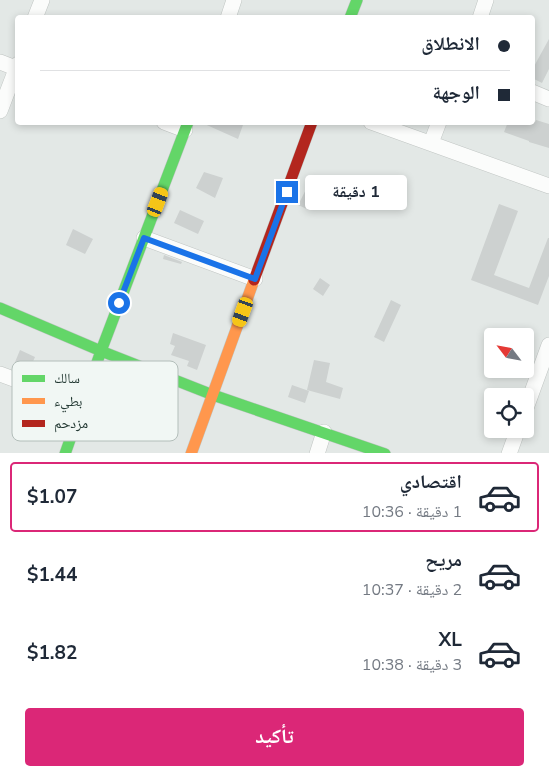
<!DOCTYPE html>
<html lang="ar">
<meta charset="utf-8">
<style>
:root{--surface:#fff;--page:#f6f6f7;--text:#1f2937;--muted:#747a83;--line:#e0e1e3;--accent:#db2777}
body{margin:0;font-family:"Nunito Sans","Noto Naskh Arabic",sans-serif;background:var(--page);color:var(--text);direction:rtl;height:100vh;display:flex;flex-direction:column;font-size:19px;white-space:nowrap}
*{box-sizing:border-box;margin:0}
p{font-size:16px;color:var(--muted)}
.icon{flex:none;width:28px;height:28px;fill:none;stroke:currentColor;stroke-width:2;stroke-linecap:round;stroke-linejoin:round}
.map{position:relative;height:453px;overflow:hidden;direction:ltr}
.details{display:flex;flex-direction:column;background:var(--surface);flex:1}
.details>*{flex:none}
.guide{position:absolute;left:15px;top:15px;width:520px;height:110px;border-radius:5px;box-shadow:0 2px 8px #0003;direction:rtl;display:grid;align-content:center;height:110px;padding:0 25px;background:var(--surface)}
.needle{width:32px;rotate:302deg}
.buttons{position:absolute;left:484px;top:328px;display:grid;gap:10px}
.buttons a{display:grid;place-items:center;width:50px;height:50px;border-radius:5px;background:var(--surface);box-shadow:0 2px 8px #0003;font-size:25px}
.end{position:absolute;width:22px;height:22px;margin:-11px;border:6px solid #1a73e8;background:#fff;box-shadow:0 0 0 2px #fff}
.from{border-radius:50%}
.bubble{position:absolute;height:35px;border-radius:5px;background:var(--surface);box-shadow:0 2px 8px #0003;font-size:16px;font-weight:700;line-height:35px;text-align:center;direction:rtl}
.car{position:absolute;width:15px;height:30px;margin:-15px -8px;border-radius:6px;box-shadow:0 0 4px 1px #0007;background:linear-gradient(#f5c518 24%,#345 0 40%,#f5c518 0 76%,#345 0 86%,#f5c518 0)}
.guide b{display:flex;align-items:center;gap:18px;height:48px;font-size:19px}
.guide b+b{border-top:1px solid var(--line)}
.guide i{width:12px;height:12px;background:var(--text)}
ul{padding:9px 0 0;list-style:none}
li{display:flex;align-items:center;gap:15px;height:70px;margin:0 10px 8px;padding:0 15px;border:2px solid transparent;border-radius:5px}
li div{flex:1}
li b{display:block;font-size:19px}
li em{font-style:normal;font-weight:700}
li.current{border-color:var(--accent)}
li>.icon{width:45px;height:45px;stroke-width:1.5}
.primary-button{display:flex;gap:10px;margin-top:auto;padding:10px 25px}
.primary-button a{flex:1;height:58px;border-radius:5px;background:var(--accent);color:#fff;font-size:20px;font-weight:700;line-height:58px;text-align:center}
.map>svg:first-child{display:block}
</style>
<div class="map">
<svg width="549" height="454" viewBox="0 0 549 454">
<rect width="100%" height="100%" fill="#e3e8e6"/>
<path fill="#cdd1d0" d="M549,39v30l-7,14 -10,-5v-8z
M536,120l13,4v24l-20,-6v-1l-25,-9 4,-10h27z
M200,122h44l-6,17z
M204,172l19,6 -8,20 -19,-10z
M313,176l11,6 -15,28 -11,-5z
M499,204l19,7 -24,64 35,13 19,-50h1v38l-11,29 -67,-25z
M180,210l24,11 -6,13 -24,-11z
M73,229l20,10 -8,15 -19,-9z
M164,255l18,7 -1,2 -18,-5z
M320,278l10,7 -7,11 -10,-7z
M391,300l10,5 -17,37 -10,-5z
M173,333l33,12 -9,25 -10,-4 2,-5 -18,-6 4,-9 -5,-2z
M20,350l15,7 -7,16 -15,-6z
M314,360l16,3 -4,19 17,6 -3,11 -33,-9z
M292,385l17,6 -4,12 -17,-6z"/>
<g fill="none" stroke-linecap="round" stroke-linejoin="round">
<defs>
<path id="street" d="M35,18l7,-18
M228,18l6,-18
M480,18l6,-18
M0,62l18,7
M532,92l17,7
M0,111l18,-47
M164,122l21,8
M371,122l178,64
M431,143l8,-21
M144,238l111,41
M0,374l81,30
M525,411l24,-66
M317,454l7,-22
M509,454l9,-25"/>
<path id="fast" d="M350,18l7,-18
M0,308l101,43 112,44 172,59
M65,454l36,-103 87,-229"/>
<path id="slow" d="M191,454l63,-174"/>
<path id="jam" d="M254,280l58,-158"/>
</defs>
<use href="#street" stroke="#c0c5c3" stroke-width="16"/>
<use href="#fast" stroke="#bfc5c3" stroke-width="12"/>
<use href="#slow" stroke="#bfc5c3" stroke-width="12"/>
<use href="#jam" stroke="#bfc5c3" stroke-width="12"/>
<use href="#street" stroke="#fbfcfb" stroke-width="15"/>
<use href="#fast" stroke="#63d668" stroke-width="11"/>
<use href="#slow" stroke="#ff974d" stroke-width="11"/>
<use href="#jam" stroke="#b3261e" stroke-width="11"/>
</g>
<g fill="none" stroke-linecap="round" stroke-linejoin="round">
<path stroke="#1a73e8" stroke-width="6" d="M119,303l25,-65 111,41 32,-87"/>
</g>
<rect x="12" y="361" width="166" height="80" rx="8" fill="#f1f7f4" stroke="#b3beba" stroke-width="1"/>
<rect x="22" y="375" width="23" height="7" fill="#63d668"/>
<rect x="22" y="398" width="23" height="6" fill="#ff974d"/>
<rect x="22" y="420" width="23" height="7" fill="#b3261e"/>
<g font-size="14" fill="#233933">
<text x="54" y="383">سالك</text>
<text x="54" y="406">بطيء</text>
<text x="54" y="428">مزدحم</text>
</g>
</svg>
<div class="buttons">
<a><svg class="needle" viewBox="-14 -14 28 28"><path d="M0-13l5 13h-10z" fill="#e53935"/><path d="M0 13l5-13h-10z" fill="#747a83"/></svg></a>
<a><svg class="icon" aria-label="locate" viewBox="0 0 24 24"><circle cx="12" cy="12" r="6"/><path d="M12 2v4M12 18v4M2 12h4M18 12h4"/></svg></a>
</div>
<i class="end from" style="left:119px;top:303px"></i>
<i class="end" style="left:287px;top:192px"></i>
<div class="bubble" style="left:305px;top:175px;width:102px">1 دقيقة</div>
<i class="car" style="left:158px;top:202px;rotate:21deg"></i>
<i class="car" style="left:243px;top:312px;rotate:200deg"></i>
<div class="guide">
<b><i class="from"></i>الانطلاق</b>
<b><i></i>الوجهة</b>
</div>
</div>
<section class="details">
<ul>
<li class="current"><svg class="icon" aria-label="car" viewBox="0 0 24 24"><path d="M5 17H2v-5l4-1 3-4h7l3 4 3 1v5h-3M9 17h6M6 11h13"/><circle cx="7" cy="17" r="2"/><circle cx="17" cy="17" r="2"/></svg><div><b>اقتصادي</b><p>1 دقيقة · 10:36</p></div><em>$1.07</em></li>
<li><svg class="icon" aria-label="car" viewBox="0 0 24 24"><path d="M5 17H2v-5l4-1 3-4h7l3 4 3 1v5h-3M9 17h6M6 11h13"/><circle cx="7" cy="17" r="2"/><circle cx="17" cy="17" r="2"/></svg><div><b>مريح</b><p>2 دقيقة · 10:37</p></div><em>$1.44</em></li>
<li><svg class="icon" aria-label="car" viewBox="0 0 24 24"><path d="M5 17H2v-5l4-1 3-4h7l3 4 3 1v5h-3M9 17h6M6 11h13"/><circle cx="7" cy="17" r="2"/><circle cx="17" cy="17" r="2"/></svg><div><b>XL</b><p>3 دقيقة · 10:38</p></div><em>$1.82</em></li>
</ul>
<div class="primary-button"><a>تأكيد</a></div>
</section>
